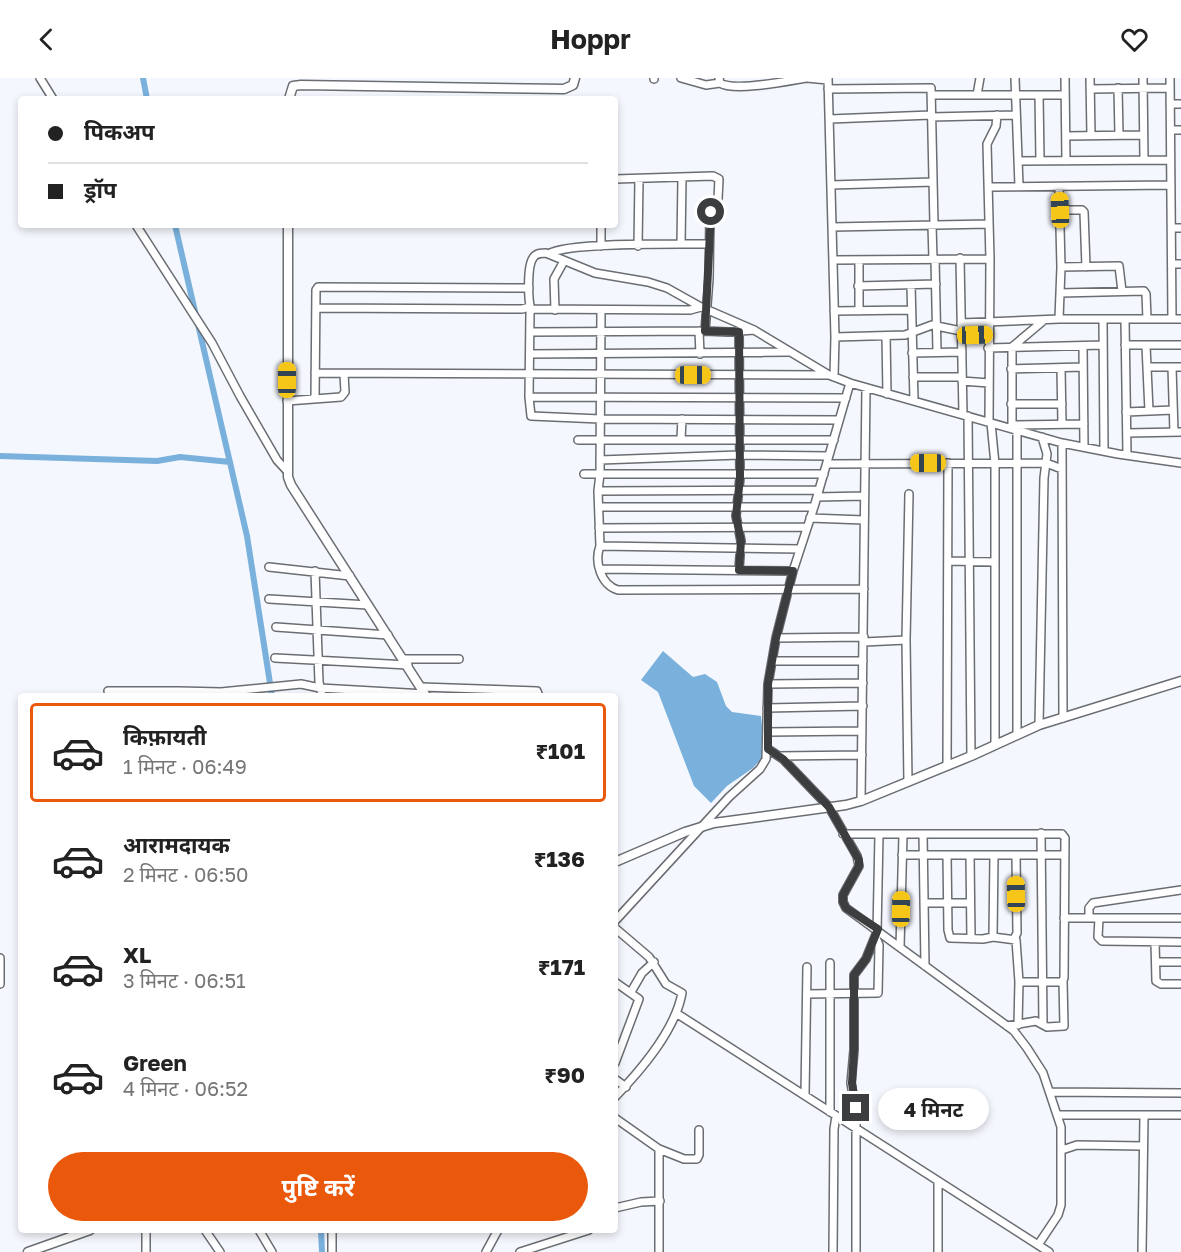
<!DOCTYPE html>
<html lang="hi">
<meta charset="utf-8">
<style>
:root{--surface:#fff;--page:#f2f2f2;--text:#222;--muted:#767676;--line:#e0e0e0;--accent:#ea580c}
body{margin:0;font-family:"Golos Text","Noto Sans Devanagari",sans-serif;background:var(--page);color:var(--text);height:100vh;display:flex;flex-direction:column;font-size:22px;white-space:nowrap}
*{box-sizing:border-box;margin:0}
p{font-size:20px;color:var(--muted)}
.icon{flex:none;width:33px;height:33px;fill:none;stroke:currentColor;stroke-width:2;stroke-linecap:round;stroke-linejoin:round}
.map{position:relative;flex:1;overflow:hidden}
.details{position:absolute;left:18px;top:615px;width:600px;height:540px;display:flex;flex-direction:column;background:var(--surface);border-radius:6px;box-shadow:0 3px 9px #0003}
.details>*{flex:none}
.top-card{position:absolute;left:18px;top:18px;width:600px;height:132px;border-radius:6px;box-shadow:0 3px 9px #0003;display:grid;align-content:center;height:132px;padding:0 30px;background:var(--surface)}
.end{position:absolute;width:27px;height:27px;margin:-14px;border:8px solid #3c3d3f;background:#fff;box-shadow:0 0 0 3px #fff}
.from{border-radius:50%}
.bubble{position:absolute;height:42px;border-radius:21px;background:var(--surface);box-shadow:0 3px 9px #0003;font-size:20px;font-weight:700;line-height:42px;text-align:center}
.car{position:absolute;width:18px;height:36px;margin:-18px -9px;border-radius:8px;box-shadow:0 0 4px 2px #0007;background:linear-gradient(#f5c518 24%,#345 0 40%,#f5c518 0 76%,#345 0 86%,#f5c518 0)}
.top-card b{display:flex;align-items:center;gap:21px;height:57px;font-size:22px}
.top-card b+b{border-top:2px solid var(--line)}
.top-card i{width:15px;height:15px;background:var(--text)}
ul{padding:10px 0 0;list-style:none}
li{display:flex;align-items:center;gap:18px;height:99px;margin:0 12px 9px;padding:0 18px;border:3px solid transparent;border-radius:6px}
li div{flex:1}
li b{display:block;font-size:22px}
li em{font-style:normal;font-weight:700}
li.active{border-color:var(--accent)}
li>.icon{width:54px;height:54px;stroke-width:1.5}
.cta{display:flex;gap:12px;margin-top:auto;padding:12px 30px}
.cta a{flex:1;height:69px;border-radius:36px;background:var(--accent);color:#fff;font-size:24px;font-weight:700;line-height:69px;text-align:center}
header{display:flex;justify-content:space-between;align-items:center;height:78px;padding:0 30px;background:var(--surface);font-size:27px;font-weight:700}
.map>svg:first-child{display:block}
</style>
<header><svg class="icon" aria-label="back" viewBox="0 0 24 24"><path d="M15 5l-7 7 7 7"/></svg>Hoppr<svg class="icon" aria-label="heart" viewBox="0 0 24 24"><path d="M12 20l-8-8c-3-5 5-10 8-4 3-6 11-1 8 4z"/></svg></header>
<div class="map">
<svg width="1181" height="1174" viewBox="0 0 1181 1174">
<rect width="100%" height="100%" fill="#f4f7fd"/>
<path fill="#79b1dc" d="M663,573l30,26 12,-3 12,8 9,24 6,6 29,4 4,39 -12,13 -26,18 -16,17 -17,-17 -36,-94 -17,-12z"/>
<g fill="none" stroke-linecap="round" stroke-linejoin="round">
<path stroke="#79b1dc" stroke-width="6" d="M143,0l4,21
M175,147l72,311 25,160
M0,378l157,5 23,-4 50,5
M321,1152l1,22"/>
<defs>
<path id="minor" d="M40,0l13,21
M681,0l25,7 14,-2
M719,0l1,5c14,9 68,-2 86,-5
M807,0l21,2
M828,0l7,259 -1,40
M1015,0l4,108
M1065,0l1,83
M1090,0l1,57
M1143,0l1,82
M1170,0l2,241
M654,1v-1
M1118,10l1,47
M828,11l103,-1 3,137
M1091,11l79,-1
M932,17h133
M977,17l3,-17
M1039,17l1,65
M1170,26h11
M931,39l85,-2
M830,41l101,-4
M1171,52h10
M1066,58l77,-1
M1018,83l152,-1
M615,101l98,-3 6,3 -1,20 -8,15 -1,65 -4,52
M831,107l102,-3
M989,109l181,-2
M1060,132h22l2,2 2,55
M136,147l76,118 28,53 37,64 11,12
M932,147l1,34
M832,149l157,-3
M1172,150h9
M681,166l1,-66
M601,168v-21
M638,168l1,-67
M549,176c16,-12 133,-10 160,-10
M960,180l3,157
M935,181l2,93
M833,182l157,-1
M859,182v51
M1172,186h9
M1061,189l58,-1 3,25
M911,207l3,115
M858,208l78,-2
M1060,215l84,-2 2,3 1,25
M701,229l-11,3 -158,-1 -2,4 -1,84 2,19 69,3 239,1
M316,230l206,1 8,-2
M531,232c-3,-10 -4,-44 2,-52 3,-5 8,-5 13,-5l49,20 53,9 19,6 34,19 53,23 75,45 21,8 212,60 56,11 63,9
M555,232l-1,-31 10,-18
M601,233l-1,163 -2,17 2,55 200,3
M834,233l77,-1
M1059,241l2,-52 -2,-80
M1125,242l2,135
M1103,243l1,130
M961,245l98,-4h122
M699,253l1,23
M530,254l175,-1 23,1 26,-2
M962,257l27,-1
M886,258l1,58
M835,259l70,-2 27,-10 29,6
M1125,267h56
M1146,268l3,65
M1083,269l1,100
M988,270l115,-3
M912,275l50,-1
M530,276l259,-2
M1147,289h34
M1172,289l2,65
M1061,290l1,56
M1011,291l72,-2
M315,295l513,2
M913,299h49
M962,303l27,2
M529,319l317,1
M315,320l1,-108 2,-3 211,1
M287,323l54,-4 4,-5 -1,-18
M1011,326h51
M1126,334l47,-2
M968,338l3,340
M989,344l1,-163 -3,-115 9,-18 1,-11
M991,345l4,41v281
M1012,347l72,-1
M1012,351v-82l31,-26
M1127,355l54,-1
M681,361l1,-20
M578,362h256
M1062,365l1,275
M600,382l139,-5 89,1
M827,386l219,-1 16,6
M584,396h240
M598,413l221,-1
M817,419l47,-1
M599,429h215
M810,440l54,2
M599,450l208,-1
M600,468c-6,16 1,39 18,44l246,-1
M948,483l47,1
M269,489l81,9
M600,491l193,2
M739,492l2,-29 -5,-25 4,-38 -1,-146
M315,493l4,111 3,14
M269,521l99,6
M276,549l112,8
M776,560l88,-1
M864,564l42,-2
M275,580l133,7
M404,581h55
M772,583h91
M768,606l95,-1
M421,609l116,4 2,5
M108,613h71
M179,618v-5l42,1 80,-8 19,4 105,6
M767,630l96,-2
M1039,647l5,-247 3,-24 -5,-17
M767,654l95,-1
M1017,657v-304
M768,671l15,10 46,48 28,49 2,10 -16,29v7l3,6 168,123 13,17 16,25 18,54v78l-3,10 -20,30
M779,678l83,-1
M947,688l1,-303
M908,704l-2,-142 3,-146
M861,723l5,-413
M1041,755l2,191
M843,756h219l3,4 -1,140 -2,4h-43l-3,-42 -23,-3 1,-82
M923,756l2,132
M902,777h163
M947,777l1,75 2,8 33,1 10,-2
M970,777l1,84
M924,825h46
M1064,840h117
M1089,840v-10l4,-5 88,-13
M1099,840l-1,19 4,4 79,1
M615,843l114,-124 31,-28 6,-10 2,-75 8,-46 17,-67 21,-64 36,-124
M615,850l34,29 17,27 16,9c-7,38 -41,77 -67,104
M1014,861l3,-6 -1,-78
M1155,864l1,39 5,3h20
M900,869l3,-112
M0,880v26
M1156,884h25
M830,885v149
M615,904l24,17 -24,64
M631,914l11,-19 12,-11
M807,916l71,-1 1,-48 -3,-7
M676,935l373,239
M1018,947l1,-44
M1007,948l29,-5 11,6 17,-1 -1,-45
M615,1001l11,8
M1051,1014l130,1
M805,1017l2,-128
M1058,1037h123
M615,1040l44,31v103
M659,1071l25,10h13l2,-4v-25
M1062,1072l15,-5 66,1
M615,1130l26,-6 19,-1
M146,1152v22
M205,1152l15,22
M259,1152l13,22
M332,1152v22
M486,1174l12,-22
M520,1174l69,-22
M833,1174l1,-123 2,-13
M856,1174v-138l-5,-31 3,-33v-75l12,-16 11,-27 2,-97
M938,1174v-71
M1142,1174l2,-136"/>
<path id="tertiary" d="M289,21l4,-13 8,-1 263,4 9,-4 2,-7
M288,147v252l3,8 135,211
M615,784l70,-30 29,-9 132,-18 15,-4 110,-45 68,-31 142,-44
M28,1174l62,-22"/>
</defs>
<use href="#minor" stroke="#6a6d72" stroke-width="10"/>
<use href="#tertiary" stroke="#6a6d72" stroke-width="11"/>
<use href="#minor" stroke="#fff" stroke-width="7"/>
<use href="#tertiary" stroke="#fff" stroke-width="8"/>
</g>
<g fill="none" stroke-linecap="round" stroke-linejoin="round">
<path stroke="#3c3d3f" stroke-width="8" d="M711,134l-6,119 34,1v2l1,144 -4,38 5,25 -2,29 54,1 -17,67 -8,46v65l15,10 46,48 30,53v6l-16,29v7l3,6 32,21 -12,30 -12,16v75l-2,33 4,25"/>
</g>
</svg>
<i class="end from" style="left:711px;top:134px"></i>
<i class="end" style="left:856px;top:1030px"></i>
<div class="bubble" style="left:878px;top:1010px;width:111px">4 मिनट</div>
<i class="car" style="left:1060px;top:132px;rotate:358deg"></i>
<i class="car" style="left:975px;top:257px;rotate:88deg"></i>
<i class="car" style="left:693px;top:297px;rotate:90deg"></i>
<i class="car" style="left:287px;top:302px;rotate:0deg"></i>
<i class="car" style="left:928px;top:385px;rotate:270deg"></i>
<i class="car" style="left:1016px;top:816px;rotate:359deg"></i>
<i class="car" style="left:901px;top:831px;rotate:1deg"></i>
<div class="top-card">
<b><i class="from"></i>पिकअप</b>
<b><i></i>ड्रॉप</b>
</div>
<section class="details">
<ul>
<li class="active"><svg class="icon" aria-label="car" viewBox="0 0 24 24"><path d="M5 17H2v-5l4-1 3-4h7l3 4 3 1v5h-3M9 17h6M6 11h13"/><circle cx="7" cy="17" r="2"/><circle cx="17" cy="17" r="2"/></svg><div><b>किफ़ायती</b><p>1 मिनट · 06:49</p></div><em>₹101</em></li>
<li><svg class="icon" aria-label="car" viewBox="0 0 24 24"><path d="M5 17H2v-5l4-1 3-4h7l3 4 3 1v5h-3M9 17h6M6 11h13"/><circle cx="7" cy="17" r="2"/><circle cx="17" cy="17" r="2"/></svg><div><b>आरामदायक</b><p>2 मिनट · 06:50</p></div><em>₹136</em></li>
<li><svg class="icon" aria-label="car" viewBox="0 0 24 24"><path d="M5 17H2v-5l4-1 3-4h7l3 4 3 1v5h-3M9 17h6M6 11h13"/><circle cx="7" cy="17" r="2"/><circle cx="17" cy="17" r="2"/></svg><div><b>XL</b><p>3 मिनट · 06:51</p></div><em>₹171</em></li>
<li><svg class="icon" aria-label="car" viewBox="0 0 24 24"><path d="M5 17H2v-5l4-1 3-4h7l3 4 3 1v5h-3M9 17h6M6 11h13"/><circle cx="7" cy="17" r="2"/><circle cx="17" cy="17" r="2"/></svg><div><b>Green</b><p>4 मिनट · 06:52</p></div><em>₹90</em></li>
</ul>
<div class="cta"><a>पुष्टि करें</a></div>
</section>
</div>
